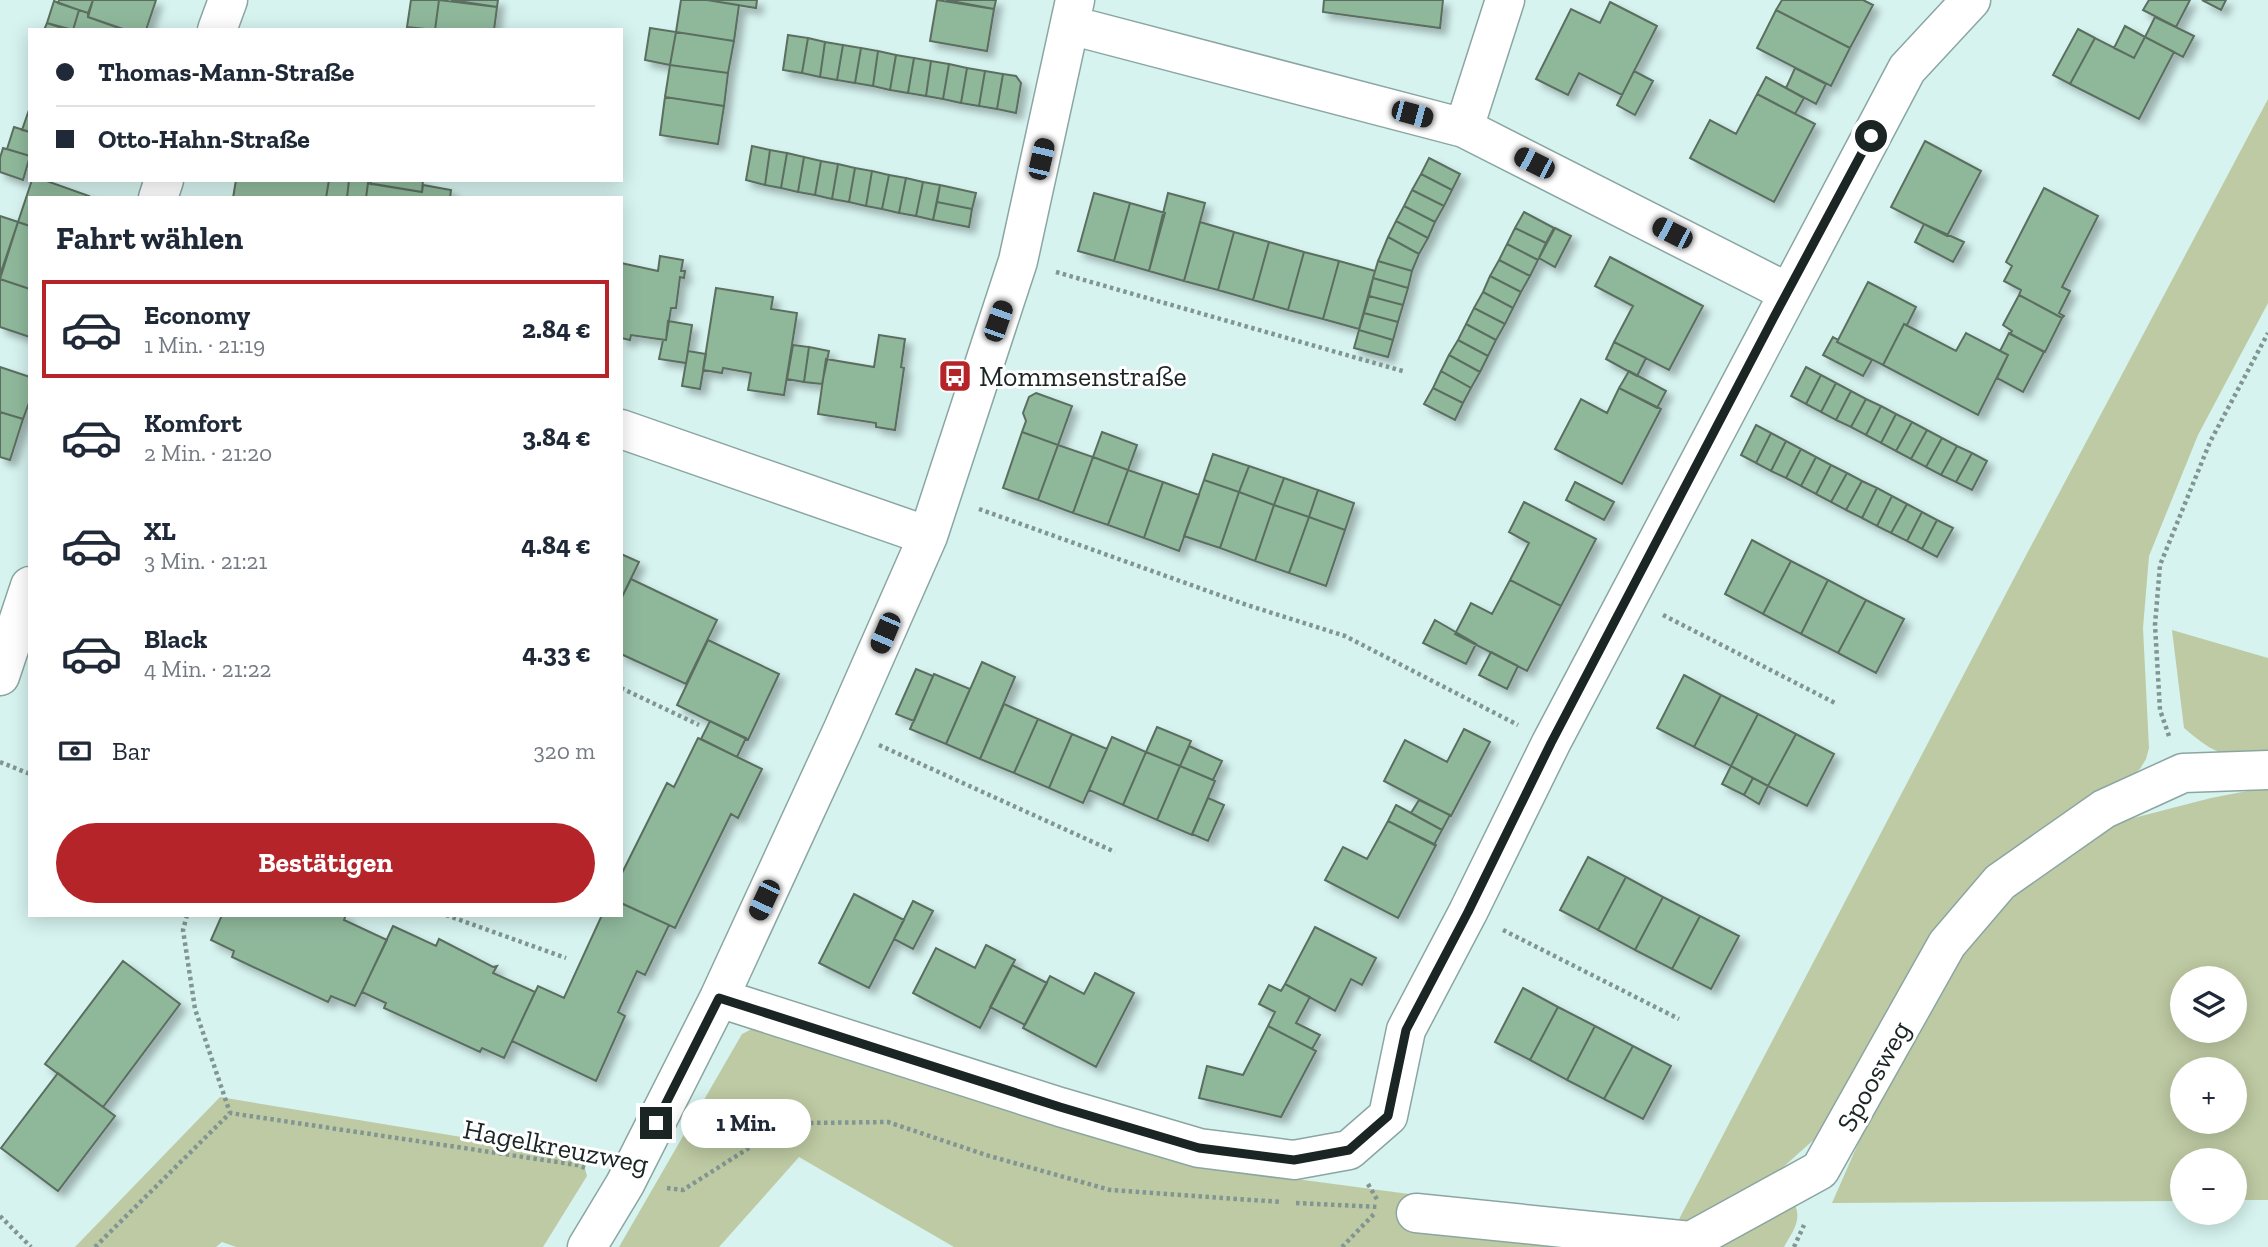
<!DOCTYPE html>
<html lang="de">
<meta charset="utf-8">
<style>
:root{--surface:#fff;--page:#f2f2f3;--text:#1f2937;--muted:#747a83;--line:#e0e1e3;--accent:#b52428}
body{margin:0;font-family:"Zilla Slab",serif;background:var(--page);color:var(--text);height:100vh;display:flex;flex-direction:column;font-size:26px;white-space:nowrap}
*{box-sizing:border-box;margin:0}
p{font-size:23px;color:var(--muted)}
.icon{flex:none;width:38px;height:38px;fill:none;stroke:currentColor;stroke-width:2;stroke-linecap:round;stroke-linejoin:round}
.map{position:relative;flex:1;overflow:hidden}
.side{position:absolute;left:28px;top:196px;width:595px;height:721px;display:flex;flex-direction:column;background:var(--surface);border-radius:0px;box-shadow:0 4px 18px #0003}
.side>*{flex:none}
.hud{position:absolute;left:28px;top:28px;width:595px;height:154px;border-radius:0px;box-shadow:0 4px 18px #0003;display:grid;align-content:center;height:154px;padding:0 28px;background:var(--surface)}
.tools{position:absolute;left:2170px;top:966px;display:grid;gap:14px}
.tools a{display:grid;place-items:center;width:77px;height:77px;border-radius:50%;background:var(--surface);box-shadow:0 4px 18px #0003;font-size:35px}
.end{position:absolute;width:32px;height:32px;margin:-16px;border:9px solid #1b2524;background:#fff;box-shadow:0 0 0 4px #fff}
.from{border-radius:50%}
.bubble{position:absolute;height:49px;border-radius:24px;background:var(--surface);box-shadow:0 4px 18px #0003;font-size:23px;font-weight:700;line-height:49px;text-align:center}
.car{position:absolute;width:21px;height:42px;margin:-21px -10px;border-radius:9px;box-shadow:0 0 5px 2px #0007;background:linear-gradient(#222 24%,#8ab4d8 0 40%,#222 0 76%,#8ab4d8 0 86%,#222 0)}
.hud b{display:flex;align-items:center;gap:24px;height:66px;font-size:26px}
.hud b+b{border-top:2px solid var(--line)}
.hud i{width:18px;height:18px;background:var(--text)}
ul{padding:0;list-style:none}
li{display:flex;align-items:center;gap:21px;height:98px;margin:0 14px 10px;padding:0 14px;border:4px solid transparent;border-radius:0px}
li div{flex:1}
li b{display:block;font-size:26px}
li em{font-style:normal;font-weight:700}
li.on{border-color:var(--accent)}
li>.icon{width:63px;height:63px;stroke-width:1.5}
h2{padding:0 28px;font-size:32px;line-height:84px}
.pay{display:flex;align-items:center;gap:18px;height:77px;padding:0 28px;font-size:26px}
.pay p{margin-inline-start:auto}
.cta{display:flex;gap:14px;margin-top:auto;padding:14px 28px}
.cta a{flex:1;height:80px;border-radius:42px;background:var(--accent);color:#fff;font-size:28px;font-weight:700;line-height:80px;text-align:center}
.map>svg:first-child{display:block}
</style>
<div class="map">
<svg width="2268" height="1247" viewBox="0 0 2268 1247">
<defs>
<filter id="shadow"><feDropShadow dx="6" dy="6" stdDeviation="3.5" flood-color="#0004"/></filter>
</defs>
<rect width="100%" height="100%" fill="#d6f3ef"/>
<path fill="#becaa3" fill-rule="evenodd" d="M2268,99v204l-70,132 -49,121 -6,72 6,120 -3,11 -6,10 -25,21 -125,85 -171,260 -59,53 -84,37 -11,22h-711l-155,-90 -80,90h-100l123,-213 18,-9 379,126 60,15 225,30 252,29 346,-662z
M2172,630l96,28v95c-44,4 -50,4 -84,-25z
M2268,787v413h-33v-40h-53v41l-350,2 47,-107 90,-152 66,-69 83,-53 93,-24zM2182,978h53v53h-53zM2182,1069h53v53h-53z
M220,1097l362,60 5,19 -44,71h-307l-14,-5 -6,5h-141z
M1794,1203c9,17 -2,29 -10,44h-83z"/>
<path fill="#8fb89b" stroke="#5b6e61" stroke-width="2" filter="url(#shadow)" d="M59,0h34l-5,13 -30,-10z
M93,0h63l-10,30h-20l-38,-13z
M411,0h28l-4,30 -28,-3z
M439,0l58,7 -3,23h-59z
M451,0h47l-1,7z
M681,0h26l32,5 -5,36 -58,-9z
M707,0h50l-1,8z
M937,0l57,9 -7,42 -57,-10z
M946,0h50l-2,9z
M1324,0h119l-3,28 -117,-16z
M1782,0h81l10,5 -23,43 -74,-38z
M2149,0h41l-14,27 -33,-17z
M2202,0h24l-5,10z
M54,1l25,9 -6,20 -26,-7z
M1610,2l47,24 -35,69 -43,-22 -11,22 -32,-16 35,-70 29,14z
M79,10l9,3v4l28,10 -1,3h-42z
M1776,10l74,38 -19,38 -74,-38z
M2155,17l39,19 -11,21 -38,-20z
M47,23l21,7h-24z
M2125,26l20,11 -11,21 -20,-10z
M650,28l26,4 -6,33 -25,-5z
M2078,29l17,9 -25,46 -17,-9z
M676,32l58,9 -6,32 -58,-8z
M788,35l20,3 -6,35 -19,-3z
M2145,37l29,15 -35,67 -69,-35 25,-46 39,20z
M808,38l17,4 -5,35 -18,-4z
M825,42l18,3 -6,35 -17,-3z
M843,45l18,3 -6,35 -18,-3z
M861,48l17,3 -5,35 -18,-3z
M878,51l18,4 -6,35 -17,-4z
M896,55l18,3 -6,35 -18,-3z
M914,58l17,3 -5,35 -18,-3z
M931,61l18,3 -6,35 -17,-3z
M949,64l18,4 -6,35 -18,-4z
M670,65l58,8 -4,33 -59,-9z
M967,68l18,3 -6,35 -18,-3z
M1795,68l31,16 -10,20 -30,-16z
M985,71l18,3 -6,35 -18,-3z
M1634,71l19,10 -18,34 -18,-10z
M1003,74l13,2 5,7 -5,30 -19,-4z
M1766,77l38,21 -9,16 -38,-20z
M1757,94l58,30 -41,78 -84,-44 20,-38 26,14z
M665,97l59,9 -6,38 -58,-9z
M30,107v25l-8,-2z
M14,127l16,5v24l-23,-7z
M1925,141l56,30 -34,65 -56,-29z
M752,146l18,4 -5,35 -19,-5z
M3,148l27,8 -7,24 -23,-8v-14z
M770,150l17,3 -6,35 -16,-3z
M787,153l17,4 -6,35 -17,-4z
M804,157l17,4 -6,34 -17,-3z
M1429,158l31,16 -8,16 -31,-16z
M821,161l17,3 -6,35 -17,-4z
M838,164l17,4 -6,34 -17,-3z
M855,168l17,3 -6,35 -17,-4z
M872,171l17,4 -7,34 -16,-3z
M1421,174l31,16 -8,16 -32,-16z
M889,175l17,3 -7,35 -17,-4z
M906,178l17,4 -7,34 -17,-3z
M32,180h12l45,16 -1,2h-58v28l-12,-4z
M236,180h93l-3,18h-93z
M329,180h20l-2,18h-21z
M349,180h22v4l-3,-1 -2,15h-19z
M371,180h52l-1,12 -51,-8z
M923,182l17,3 -7,35 -17,-4z
M368,183l54,9 1,-7 28,5 -1,8h-84z
M940,185l36,8 -4,16 -35,-7z
M2044,188l54,28 -36,71 8,4 -11,22 5,3 -2,2 -43,-23 2,-5 -17,-9 8,-15 -6,-4z
M1412,190l32,16 -9,16 -31,-16z
M1094,193l36,10 -16,58 -36,-10z
M1168,193l37,10 -21,78 -35,-10z
M937,202l35,7 -3,18 -36,-7z
M1130,203l35,10 -16,58 -35,-10z
M1404,206l31,16 -7,16 -32,-17z
M1524,212l30,16 -8,15 -31,-15z
M0,216l18,6 -18,53z
M1396,221l32,17 -9,16 -31,-17z
M18,222l12,4v63l-30,-10z
M1200,222l34,10 -16,58 -34,-9z
M1924,224l40,18 -11,20 -38,-20z
M1515,228l31,15 -8,17 -31,-16z
M1555,228l16,8 -16,31 -16,-9z
M1234,232l35,10 -16,58 -35,-10z
M1388,237l31,17 -7,17 -34,-10z
M1269,242l35,10 -16,58 -35,-10z
M1507,244l31,16 -8,16 -31,-16z
M1304,252l35,9 -16,58 -35,-9z
M660,256l23,4 -2,11h4l-1,7 -4,-1 -4,31h-5l-5,32 -35,-5 -1,5 -9,-2v-75l37,8z
M1610,257l93,49 -34,64 -55,-28 19,-36 -38,-20z
M1499,260l31,16 -9,16 -31,-16z
M1339,261l36,10 -16,58 -36,-10z
M1378,261l34,10 -4,17 -35,-10z
M1490,276l31,16 -8,16 -30,-16z
M1373,278l35,10 -5,17 -34,-9z
M0,279l30,10v48l-30,-10z
M1868,282l48,25 -9,18 -3,-1 -21,41 -46,-23z
M716,288l57,9 -2,12 26,4 -13,82 -36,-5 3,-17 -28,-5 -1,5 -19,-3z
M1483,292l30,16 -8,16 -31,-16z
M2019,295l43,23 -17,34 -35,-18 2,-3 -9,-6z
M1369,296l34,9 -5,17 -34,-9z
M1474,308l31,16 -9,16 -30,-16z
M1364,313l34,9 -5,18 -34,-10z
M668,321l24,4 -6,38 -27,-4 4,-19h3z
M1466,324l30,16 -8,16 -30,-16z
M1904,324l52,27 10,-18 42,22 -30,60 -95,-50z
M1359,330l34,10 -5,17 -34,-9z
M2009,333l35,19 -21,40 -26,-14 11,-23 -8,-4z
M879,335l26,4 -4,28 3,1 -9,62 -19,-3v-4l-58,-9 8,-55 48,8z
M1833,337l5,3 -1,2 35,18 -9,16 -40,-21z
M1458,340l30,16 -8,16 -31,-17z
M1614,342l32,16 -9,18 -31,-17z
M793,345l16,2 -5,35 -17,-3z
M809,347l20,4 -7,33 -18,-2z
M688,351l18,3 -6,35 -18,-3z
M1449,355l31,17 -9,16 -30,-17z
M0,367l30,10v23l-7,19 -23,-7z
M1806,367l15,8 -15,29 -15,-8z
M1441,371l30,17 -8,15 -30,-15z
M1629,371l37,20 -9,17 -38,-20z
M1821,375l15,8 -15,29 -15,-8z
M1836,383l15,8 -15,29 -15,-8z
M1433,388l30,15 -8,17 -31,-16z
M1619,388l42,21 -39,75 -67,-35 26,-50 26,14z
M1851,391l15,8 -15,28 -15,-7z
M1036,393l36,13 -14,39 -36,-13 4,-11 -3,-8 6,-16z
M1866,399l15,7 -15,29 -15,-8z
M1881,406l15,8 -15,29 -15,-8z
M0,412l23,7 -13,41 -10,-3z
M1896,414l16,8 -16,29 -15,-8z
M1912,422l15,8 -16,29 -15,-8z
M1756,425l15,8 -15,30 -15,-8z
M1927,430l15,8 -16,29 -15,-8z
M1022,432l36,13 -20,55 -35,-12z
M1102,432l35,13 -9,25 -35,-13z
M1771,433l15,8 -15,30 -15,-8z
M1942,438l15,8 -16,29 -15,-8z
M1786,441l15,8 -15,29 -15,-7z
M1058,445l35,12 -20,56 -35,-13z
M1957,446l15,7 -16,29 -15,-7z
M1801,449l15,8 -15,29 -15,-8z
M1972,453l15,8 -15,29 -16,-8z
M1213,454l36,12 -10,26 -35,-12z
M1093,457l35,13 -20,55 -35,-12z
M1816,457l15,8 -15,29 -15,-8z
M1831,465l16,8 -16,29 -15,-8z
M1249,466l35,12 -10,27 -35,-13z
M1128,470l35,12 -19,56 -36,-13z
M1847,473l15,8 -16,29 -15,-8z
M1284,478l34,12 -9,27 -35,-12z
M1204,480l35,12 -19,56 -36,-12z
M1862,481l15,7 -15,30 -16,-8z
M1163,482l36,13 -20,56 -35,-13z
M1575,482l39,20 -10,18 -38,-20z
M1877,488l15,8 -15,30 -15,-8z
M1318,490l36,13 -9,27 -36,-13z
M1239,492l35,13 -19,56 -35,-13z
M1892,496l15,8 -16,29 -14,-7z
M1524,502l72,37 -35,67 -51,-26 19,-37 -20,-11z
M1907,504l15,8 -15,29 -16,-8z
M1274,505l35,12 -20,56 -34,-12z
M1922,512l15,8 -15,29 -15,-8z
M1309,517l36,13 -19,56 -37,-13z
M1937,520l16,8 -16,29 -15,-8z
M1752,540l39,21 -28,53 -38,-20z
M621,554l18,8 -18,37z
M1791,561l37,19 -27,54 -38,-20z
M631,579l86,41 -31,64 -65,-30v-55z
M1510,580l51,26 -34,65 -72,-37 16,-31 21,11z
M1828,580l38,20 -28,53 -37,-19z
M1866,600l38,19 -28,54 -38,-20z
M1435,620l41,24 -10,20 -43,-21z
M708,640l71,34 -31,66 -71,-35z
M1491,652l27,14 -11,23 -28,-14z
M982,662l33,15 -35,82 -34,-15z
M916,669l17,7 -19,45 -18,-7z
M934,674l36,15 -24,55 -36,-15z
M1684,675l37,20 -27,52 -37,-19z
M1721,695l37,19 -27,52 -37,-19z
M1004,704l34,15 -24,54 -34,-14z
M1758,714l38,20 -28,52 -37,-20z
M1038,719l34,15 -23,54 -35,-15z
M710,721l36,17 -9,19 -36,-18z
M1157,727l34,14 -11,25 -34,-14z
M1464,729l26,13 -39,74 -67,-35 21,-41 42,22z
M1072,734l35,15 -24,54 -34,-15z
M1796,734l38,20 -27,52 -39,-20z
M1112,737l34,15 -23,53 -34,-15z
M698,738l64,31 -24,49 -7,-4 -56,114 -54,-25v-28l46,-92 7,4z
M1189,746l33,15 -9,19 -33,-14z
M1146,752l34,14 -23,54 -34,-15z
M1180,766l35,15 -23,54 -35,-15z
M1731,766l22,12 -9,17 -22,-11z
M1753,778l15,8 -9,18 -15,-9z
M1208,798l16,7 -16,36 -16,-7z
M1419,800l31,15 -8,15 -31,-17z
M1396,805l46,25 -8,15 -46,-24z
M1388,821l48,24 -38,73 -73,-38 18,-33 24,12z
M1588,857l38,20 -28,53 -38,-20z
M1626,877l37,20 -28,53 -37,-20z
M854,894l50,26 -35,68 -50,-25z
M1663,897l37,19 -28,53 -37,-19z
M913,901l20,10 -20,38 -19,-10z
M621,903l48,22 -24,50 -8,-4 -19,41 7,4 -29,65 -84,-40 26,-55 26,12 38,-83h19z
M222,915h124l-2,5 43,20 -32,66 -24,-10 -3,6 -96,-45 2,-6 -23,-11z
M1700,916l39,20 -28,53 -39,-20z
M393,926l43,20 3,-7 54,28 4,-1 -4,7 42,19 -31,66 -22,-10 -2,4 -96,-44 2,-5 -24,-11z
M1315,927l61,31 -14,27 -11,-6 -16,32 -50,-27z
M986,945l29,15 -35,68 -67,-35 23,-45 39,20z
M123,961l57,43 -77,103 -58,-43z
M1012,965l35,18 -22,42 -35,-18z
M1095,973l39,20 -38,74 -73,-39 27,-52 34,18z
M1285,984l25,13 -14,26 24,12 -8,14 -44,-23 7,-14 -16,-8 10,-19 12,6z
M1523,988l35,19 -28,53 -35,-18z
M1558,1007l37,19 -28,54 -37,-20z
M1268,1026l48,25 -35,66 -82,-19 8,-32 36,9z
M1595,1026l38,20 -29,53 -37,-19z
M1633,1046l38,20 -28,53 -39,-20z
M58,1073l57,43 -57,75 -57,-43z"/>
<g fill="none" stroke-linecap="round" stroke-linejoin="round">
<defs>
<path id="street" d="M1070,25l394,103 323,164
M217,30l11,-30
M1464,128l41,-128
M158,198l6,-18
M621,429l307,107
M0,676l30,-90
M719,998l341,109 139,41 95,12 55,-10 39,-34 18,-86 62,-118 83,-169 356,-674 64,-69
M1416,1213l275,28 129,-71 127,-226 53,-62 104,-73 79,-36 85,-3
M587,1247l38,-63 94,-186 124,-269 85,-193 90,-275 57,-261"/>
</defs>
<use href="#street" stroke="#8ba6a2" stroke-width="41"/>
<path stroke="#819592" stroke-width="4.5" stroke-dasharray="3.5 3.5" stroke-linecap="butt" d="M1056,272l350,100
M979,509l268,96 98,31 173,89
M1663,615l174,89
M621,688l78,37
M2169,736l-9,-26 -5,-85 5,-60 50,-123 58,-109
M879,745l236,107
M0,762l30,12
M187,915l-4,15 12,79 35,104
M446,915l120,43
M1503,930l176,89
M1368,1184l10,17
M667,1188l16,2 80,-51 41,-16 84,-1 98,33 124,35 171,12
M1296,1203l83,4
M0,1216l31,31
M95,1247l135,-134 347,52 11,4
M1342,1247l33,-34
M1794,1247l10,-22"/>
<use href="#street" stroke="#fff" stroke-width="38"/>
</g>
<g fill="none" stroke-linecap="round" stroke-linejoin="round">
<path stroke="#1b2524" stroke-width="9" d="M656,1123l63,-125 341,109 139,41 95,12 55,-10 39,-34 18,-86 62,-118 83,-169 223,-426 97,-181"/>
</g>
<defs>
<symbol id="bus-square" viewBox="-11 -11 22 22"><rect x="-9" y="-9" width="18" height="18" rx="4" fill="#b52428" stroke="#fff"/><path d="M-5-6H5V4H4V6H2V4H-2V6H-4V4H-5ZM-3.5-4V0h7V-4ZM-3.5 1.2v1.5H-2V1.2ZM2 1.2v1.5H3.5V1.2Z" fill="#fff"/></symbol>
</defs>
<g fill-rule="evenodd">
<use href="#bus-square" x="936" y="357" width="38" height="38"/>
</g>
<g text-anchor="middle" stroke-width="6" stroke-linejoin="round" paint-order="stroke">
<g font-size="28" fill="#1b2524" stroke="#fff" text-anchor="start">
<text x="979" y="386">Mommsenstraße</text>
</g>
<g font-size="28" fill="#1b2524" stroke="#fff">
<text transform="translate(1873 1076) rotate(-61)" y="10">Spoosweg</text>
<text transform="translate(556 1146) rotate(11)" y="10">Hagelkreuzweg</text>
</g>
</g>
</svg>
<div class="tools">
<a><svg class="icon" aria-label="layers" viewBox="0 0 24 24"><path d="M12 4l9 5-9 5-9-5zM3 14l9 5 9-5"/></svg></a>
<a>+</a>
<a>−</a>
</div>
<i class="end from" style="left:1871px;top:136px"></i>
<i class="end" style="left:656px;top:1123px"></i>
<div class="bubble" style="left:681px;top:1099px;width:130px">1 Min.</div>
<i class="car" style="left:1412px;top:114px;rotate:105deg"></i>
<i class="car" style="left:1041px;top:159px;rotate:13deg"></i>
<i class="car" style="left:1534px;top:163px;rotate:297deg"></i>
<i class="car" style="left:1672px;top:233px;rotate:297deg"></i>
<i class="car" style="left:998px;top:321px;rotate:19deg"></i>
<i class="car" style="left:885px;top:633px;rotate:203deg"></i>
<i class="car" style="left:764px;top:900px;rotate:205deg"></i>
<div class="hud">
<b><i class="from"></i>Thomas-Mann-Straße</b>
<b><i></i>Otto-Hahn-Straße</b>
</div>
<section class="side">
<h2>Fahrt wählen</h2>
<ul>
<li class="on"><svg class="icon" aria-label="car" viewBox="0 0 24 24"><path d="M5 17H2v-5l4-1 3-4h7l3 4 3 1v5h-3M9 17h6M6 11h13"/><circle cx="7" cy="17" r="2"/><circle cx="17" cy="17" r="2"/></svg><div><b>Economy</b><p>1 Min. · 21:19</p></div><em>2.84 €</em></li>
<li><svg class="icon" aria-label="car" viewBox="0 0 24 24"><path d="M5 17H2v-5l4-1 3-4h7l3 4 3 1v5h-3M9 17h6M6 11h13"/><circle cx="7" cy="17" r="2"/><circle cx="17" cy="17" r="2"/></svg><div><b>Komfort</b><p>2 Min. · 21:20</p></div><em>3.84 €</em></li>
<li><svg class="icon" aria-label="car" viewBox="0 0 24 24"><path d="M5 17H2v-5l4-1 3-4h7l3 4 3 1v5h-3M9 17h6M6 11h13"/><circle cx="7" cy="17" r="2"/><circle cx="17" cy="17" r="2"/></svg><div><b>XL</b><p>3 Min. · 21:21</p></div><em>4.84 €</em></li>
<li><svg class="icon" aria-label="car" viewBox="0 0 24 24"><path d="M5 17H2v-5l4-1 3-4h7l3 4 3 1v5h-3M9 17h6M6 11h13"/><circle cx="7" cy="17" r="2"/><circle cx="17" cy="17" r="2"/></svg><div><b>Black</b><p>4 Min. · 21:22</p></div><em>4.33 €</em></li>
</ul>
<div class="pay"><svg class="icon" aria-label="cash" viewBox="0 0 24 24"><path d="M3 7h18v10H3z"/><circle cx="12" cy="12" r="2"/></svg>Bar<p>320 m</p></div>
<div class="cta"><a>Bestätigen</a></div>
</section>
</div>
